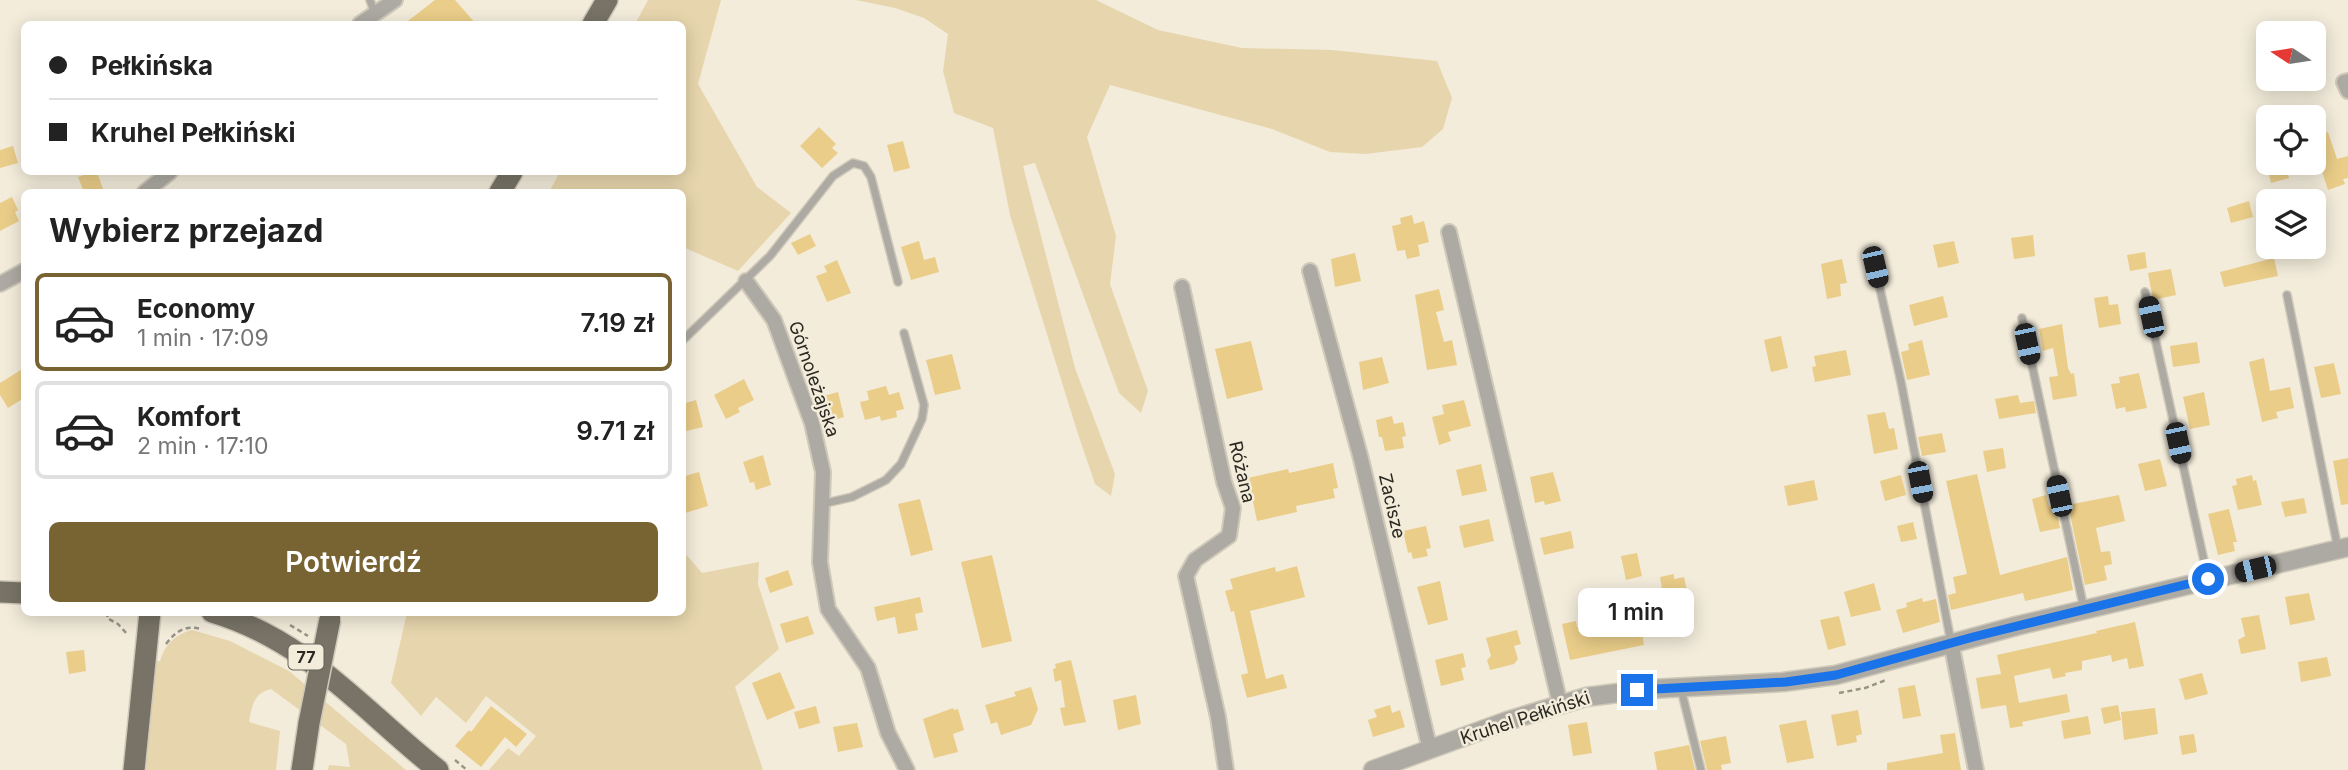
<!DOCTYPE html>
<html lang="pl">
<meta charset="utf-8">
<style>
:root{--surface:#fff;--page:#f2f2f2;--text:#222;--muted:#767676;--line:#e0e0e0;--accent:#786433}
body{margin:0;font-family:Inter,sans-serif;background:var(--page);color:var(--text);height:100vh;display:flex;flex-direction:column;font-size:26px;white-space:nowrap}
*{box-sizing:border-box;margin:0}
p{font-size:23px;color:var(--muted)}
.icon{flex:none;width:38px;height:38px;fill:none;stroke:currentColor;stroke-width:2;stroke-linecap:round;stroke-linejoin:round}
.map{position:relative;flex:1;overflow:hidden}
.sheet{position:absolute;left:21px;top:189px;width:665px;height:427px;display:flex;flex-direction:column;background:var(--surface);border-radius:10px;box-shadow:0 4px 18px #0003}
.sheet>*{flex:none}
.hud{position:absolute;left:21px;top:21px;width:665px;height:154px;border-radius:10px;box-shadow:0 4px 18px #0003;display:grid;align-content:center;height:154px;padding:0 28px;background:var(--surface)}
.needle{width:46px;rotate:282deg}
.fabs{position:absolute;left:2256px;top:21px;display:grid;gap:14px}
.fabs a{display:grid;place-items:center;width:70px;height:70px;border-radius:10px;background:var(--surface);box-shadow:0 4px 18px #0003;font-size:35px}
.end{position:absolute;width:32px;height:32px;margin:-16px;border:9px solid #1a73e8;background:#fff;box-shadow:0 0 0 4px #fff}
.from{border-radius:50%}
.bubble{position:absolute;height:49px;border-radius:10px;background:var(--surface);box-shadow:0 4px 18px #0003;font-size:23px;font-weight:600;line-height:49px;text-align:center}
.car{position:absolute;width:21px;height:42px;margin:-21px -10px;border-radius:9px;box-shadow:0 0 5px 2px #0007;background:linear-gradient(#222 24%,#8ab4d8 0 40%,#222 0 76%,#8ab4d8 0 86%,#222 0)}
.hud b{display:flex;align-items:center;gap:24px;height:66px;font-size:26px}
.hud b+b{border-top:2px solid var(--line)}
.hud i{width:18px;height:18px;background:var(--text)}
ul{padding:0;list-style:none}
li{display:flex;align-items:center;gap:21px;height:98px;margin:0 14px 10px;padding:0 14px;border:4px solid var(--line);border-radius:10px}
li div{flex:1}
li b{display:block;font-size:26px}
li em{font-style:normal;font-weight:600}
li.on{border-color:var(--accent)}
li>.icon{width:63px;height:63px;stroke-width:1.5}
h2{padding:0 28px;font-size:32px;line-height:84px}
.cta{display:flex;gap:14px;margin-top:auto;padding:14px 28px}
.cta a{flex:1;height:80px;border-radius:10px;background:var(--accent);color:#fff;font-size:28px;font-weight:600;line-height:80px;text-align:center}
.map>svg:first-child{display:block}
</style>
<div class="map">
<svg width="2348" height="770" viewBox="0 0 2348 770">
<rect width="100%" height="100%" fill="#f3ecdb"/>
<path fill="#e7d6ad" d="M648,0h73l-23,84 59,103 34,26 -53,58 -55,-24 -1,-55h-133l11,-20h122v-148h-47z
M856,0h240l62,30 84,18 90,2 105,11 15,37 -9,31 -21,18 -56,7 -36,-2 -58,-23 -162,-44 -23,52 29,99 -6,48 38,107 -7,22 -22,-20 -84,-230 -12,3 52,202 40,106 -4,22 -16,-12 -18,-53 -67,-216 -17,-87 -39,-15 -11,-42 5,-37 -24,-16 -29,-10z
M683,551l19,22 57,-11 -1,22 21,65 -44,38 28,83h-274l19,-22 11,8 17,-20 -50,-40 -20,27 -30,-26 -15,19 -30,-33 16,-70 275,-1z
M192,630l38,11 59,30 117,99h-78l1,-5 21,2 -4,-23 -75,-55c-18,4 -19,18 -22,33l31,9 -4,39h-130l9,-109h5c5,-17 16,-27 32,-31z"/>
<path fill="#eacd89" d="M435,0h20l21,24h-72z
M819,127l17,17 -4,4 6,5 -16,15 -22,-22z
M2328,132l9,27 11,-3v22l-5,1 2,5 -17,6 -14,-44v-9z
M903,141l7,27 -16,4 -7,-27z
M13,146l5,17 -18,5v-18z
M2266,163h19l4,15 -18,5z
M93,172h4l7,20h-20l-6,-15z
M12,197l6,13 -3,2 4,9 -19,10v-28z
M2249,201l4,16 -22,6 -4,-15z
M1412,215l2,9 10,-3 5,21 -11,3 2,11 -13,3 -2,-9 -8,1 -5,-25 9,-2 -1,-6z
M810,234l6,12 -18,9 -7,-12z
M2033,235l2,21 -21,3 -3,-21z
M919,241l5,19 11,-3 4,15 -28,8 -10,-33z
M1954,241l5,22 -21,5 -5,-23z
M2145,252l2,16 -17,3 -3,-16z
M1355,253l6,28 -26,6 -4,-28z
M2274,258l4,18 -54,11 -4,-15z
M1842,259l5,24 -7,1 1,12 -14,3 -6,-35z
M837,260l14,33 -24,9 -11,-26 11,-4 -3,-6z
M2171,269l5,26 -23,5 -5,-27z
M1439,289l5,21 -8,2 8,30 8,-2 5,25 -30,5 -12,-75z
M1943,296l5,21 -34,9 -5,-21z
M2108,296l1,9 9,-1 3,20 -22,4 -5,-30z
M2062,324l6,44 3,6 3,-1 3,23 -24,4 -4,-23 9,-1 -5,-28 -10,3 -4,-22z
M1781,336l7,32 -17,4 -7,-32z
M1922,340l8,35 -23,5 -6,-28 8,-2 -1,-6z
M1251,341l12,49 -36,9 -12,-50z
M2197,342l3,21 -27,4 -3,-21z
M1846,350l5,25 -36,7 -3,-15 4,-1 -2,-10z
M952,354l9,35 -26,6 -9,-35z
M1382,357l7,26 -26,7 -4,-28z
M2264,358l6,33 20,-4 4,21 -18,4 2,6 -16,4 -13,-60z
M2334,363l7,31 -20,4 -7,-31z
M24,368v30l-16,10 -8,-13v-12z
M2139,373l8,35 -21,4 -1,-5 -9,2 -5,-25 9,-1 -1,-6z
M744,379l10,21 -16,8 2,4 -14,7 -12,-24z
M886,386l3,9 10,-3 5,17 -8,2 1,6 -16,4 -1,-5 -15,4 -5,-18 9,-2 -2,-9z
M838,392l6,25 -17,5 -7,-25z
M2204,392l6,33 -20,4 -7,-32z
M2018,395l2,8 14,-2 2,12 -37,6 -4,-20z
M696,400l7,27 -21,5v-28z
M1464,400l7,26 -23,6 3,9 -12,4 -7,-28 12,-3 -2,-9z
M1885,412l4,17 5,-1 4,21 -24,5 -7,-39z
M1392,416l2,8 9,-2 3,14 -4,1 2,11 -19,3 -3,-14h-3l-3,-17z
M1942,433l4,19 -24,4 -4,-19z
M2003,448l3,20 -19,4 -4,-21z
M763,455l8,30 -15,5 -2,-8 -4,1 -7,-21z
M2348,458v46l-7,1 -8,-44z
M2160,459l7,27 -22,5 -7,-27z
M1333,463l5,25 -5,1 2,9 -39,8 1,6 -40,9 -9,-43 40,-9 1,4z
M1481,464l6,27 -25,5 -6,-26z
M699,472l9,34 -23,7 -3,-9v-27z
M1553,472l8,29 -16,4 -1,-4 -9,2 -5,-26z
M1977,474l23,101 67,-18 6,33 -48,11 -2,-8 -72,17 -3,-15 8,-2 -3,-16 14,-3 -21,-93z
M1901,475l5,20 -21,6 -5,-20z
M2252,475l1,6 3,-1 6,25 -24,5 -6,-24 5,-1 -1,-6z
M1814,480l4,20 -30,6 -4,-20z
M2046,495l3,12h7l4,21 -20,4 -8,-33z
M2119,495l6,26 -29,7 5,24 9,-1 2,13 -8,2 3,14 -22,5 -17,-80z
M2304,498l3,15 -22,4 -4,-15z
M920,499l13,51 -22,6 -13,-52z
M2229,509l8,33h-4l2,9 -17,4 -10,-41z
M1489,519l5,22 -30,7 -5,-22z
M1913,522l4,17 -16,3 -4,-16z
M1426,526l5,22 -5,1 2,7 -15,3 -2,-7 -3,1 -5,-22z
M1571,531l3,17 -30,7 -4,-17z
M1637,553l5,23 -16,4 -5,-24z
M992,555l20,86 -30,7 -21,-86z
M1297,566l8,31 -55,14 16,68 17,-5 4,14 -40,10 -6,-23 7,-2 -14,-62 -3,1 -6,-21 8,-2 -3,-10 45,-12 1,5z
M788,570l5,15 -23,8 -5,-15z
M1674,574v5l10,-2 4,19 -9,2 6,26 -16,3 -9,-50z
M1440,581l8,39 -20,5 -11,-38z
M1874,583l7,27 -30,7 -7,-25z
M2309,593l6,27 -25,5 -5,-28z
M920,597l3,15 -8,2 3,16 -20,4 -3,-17 -18,4 -3,-14z
M1922,598l1,4 13,-3 4,23 -37,11 -7,-23 11,-3 -1,-4z
M1639,614l5,31 -74,15 -8,-36 14,-3 1,6 5,-1 1,6 29,-6 -2,-5z
M2259,615l7,34 -25,5 -3,-14 7,-4 -4,-18z
M808,616l6,18 -28,9 -6,-19z
M1839,616l7,29 -18,5 -8,-30z
M2135,622l9,44 -15,3 -2,-11 -15,4 -1,-7 -29,6v9l-17,3 1,3 -13,3 -3,-11 -36,8 5,27 48,-9 3,18 -48,10 1,4 -13,2 -4,-23 -25,4 -5,-31 25,-4 -4,-19 100,-22 -1,-2z
M1517,630l4,14 -7,2 4,13 -4,5 -24,6 -3,-10 4,-4 -5,-18z
M84,650l2,21 -17,3 -3,-22z
M1463,653l3,14 -5,1 3,12 -23,6 -6,-26z
M2327,657l4,19 -30,6 -3,-20z
M1071,660l15,62 -22,4 -4,-18 5,-1 -4,-27 -6,2 -2,-13 3,-1 -1,-4z
M780,672l15,36 -28,12 -15,-37z
M2202,673l6,21 -23,6 -6,-21z
M1915,685l6,31 -18,3 -5,-31z
M1031,687l7,22 -7,16 -30,10 -4,-13 -6,2 -6,-19 31,-9 -2,-4z
M1136,695l5,29 -23,6 -5,-30z
M1390,705l2,8 8,-3 5,17 -32,10 -5,-17 9,-3 -3,-7z
M2118,705l3,15 -17,4 -3,-16z
M491,706l36,28 -11,13 -11,-10 -24,30 -26,-21 14,-16 2,2z
M816,706l4,17 -21,6 -5,-17z
M953,708l1,2 4,-1 6,21 -11,4 5,18 -24,6 -11,-39z
M2155,708l3,26 -34,6 -3,-28z
M1858,710l4,24 -6,2 1,6 -20,4 -6,-31z
M2088,716l3,18 -27,5 -3,-18z
M1806,720l8,38 -27,5 -8,-38z
M1587,722l5,31 -19,3 -5,-31z
M857,723l6,24 -25,5 -5,-25z
M1955,733l6,37h-74v-7l56,-10 -3,-18z
M2194,734l3,18 -15,3 -3,-19z
M1726,736l5,27 -10,2 1,5h-15l-7,-29z
M1689,745l6,25h-38l-3,-18z"/>
<g fill="none" stroke-linecap="round" stroke-linejoin="round">
<defs>
<path id="service" d="M370,0l5,14
M1875,267l26,115 50,260
M2145,292l63,287
M2287,295l51,254
M2022,318l62,291
M682,341l88,-85 63,-80 20,-13 11,3 7,11 27,105
M822,504l30,-7 34,-17 15,-16 21,-45 2,-14 -20,-72
M1681,689l20,81"/>
<path id="minor" d="M360,24l35,-24
M2348,81l-4,1 4,9
M145,192l25,-20
M1449,232l111,472
M1310,271l51,188 69,291
M746,281l28,39 38,103 11,49 -3,90 8,47 40,59 20,65 19,37
M0,284l24,-13
M1182,287l42,195 9,26 -4,28 -34,24 -9,16 32,141 8,53
M1951,642l25,128"/>
<path id="tertiary" d="M1373,770l134,-49 79,-24 64,-8 133,-7 53,-7 180,-49 332,-79"/>
<path id="primary" d="M593,24l14,-24
M500,192l12,-20
M0,592l24,1
M212,612c97,29 150,98 226,158
M134,770l16,-158
M302,770l7,-47"/>
</defs>
<use href="#service" stroke="#cfc9ba" stroke-width="10"/>
<use href="#minor" stroke="#cfc9ba" stroke-width="18"/>
<use href="#tertiary" stroke="#cfc9ba" stroke-width="21"/>
<use href="#primary" stroke="#cfc9ba" stroke-width="24"/>
<path stroke="#999488" stroke-width="2.5" stroke-dasharray="5 3.5" stroke-linecap="butt" d="M108,612l-1,6 11,6 10,11
M290,625l18,11
M166,644c10,-13 19,-19 35,-15
M1839,693l26,-5 21,-8
M455,760l12,10"/>
<use href="#service" stroke="#adaaa3" stroke-width="7"/>
<use href="#minor" stroke="#adaaa3" stroke-width="14"/>
<use href="#tertiary" stroke="#adaaa3" stroke-width="18"/>
<use href="#primary" stroke="#787366" stroke-width="21"/>
<defs>
<path id="primary-bridge" d="M309,723l21,-104"/>
</defs>
<use href="#primary-bridge" stroke="#cfc9ba" stroke-width="24" stroke-linecap="butt"/>
<use href="#primary-bridge" stroke="#787366" stroke-width="21"/>
</g>
<g fill="none" stroke-linecap="round" stroke-linejoin="round">
<path stroke="#1a73e8" stroke-width="9" d="M1637,690l149,-8 50,-7 137,-38 235,-58"/>
</g>
<g text-anchor="middle" stroke-width="5" stroke-linejoin="round" paint-order="stroke">
<rect fill="#f3ecdb" stroke="#666359" stroke-width="2" x="288.5" y="644.5" width="35" height="25" rx="5"/>
<g font-size="16" font-weight="bold" fill="#2a2821">
<text x="306" y="663">77</text>
</g>
<g font-size="18" fill="#2a2821" stroke="#f3ecdb">
<text transform="translate(814 379) rotate(71)" y="6">Górnoleżajska</text>
<text transform="translate(1242 472) rotate(77)" y="6">Różana</text>
<text transform="translate(1392 506) rotate(77)" y="6">Zacisze</text>
<text transform="translate(1525 718) rotate(-18)" y="6">Kruhel Pełkiński</text>
</g>
</g>
</svg>
<div class="fabs">
<a><svg class="needle" viewBox="-14 -14 28 28"><path d="M0-13l5 13h-10z" fill="#e53935"/><path d="M0 13l5-13h-10z" fill="#767676"/></svg></a>
<a><svg class="icon" aria-label="locate" viewBox="0 0 24 24"><circle cx="12" cy="12" r="6"/><path d="M12 2v4M12 18v4M2 12h4M18 12h4"/></svg></a>
<a><svg class="icon" aria-label="layers" viewBox="0 0 24 24"><path d="M12 4l9 5-9 5-9-5zM3 14l9 5 9-5"/></svg></a>
</div>
<i class="end from" style="left:2208px;top:579px"></i>
<i class="end" style="left:1637px;top:690px"></i>
<div class="bubble" style="left:1578px;top:588px;width:116px">1 min</div>
<i class="car" style="left:1875px;top:267px;rotate:167deg"></i>
<i class="car" style="left:2151px;top:317px;rotate:348deg"></i>
<i class="car" style="left:2027px;top:344px;rotate:168deg"></i>
<i class="car" style="left:2178px;top:443px;rotate:168deg"></i>
<i class="car" style="left:1920px;top:482px;rotate:169deg"></i>
<i class="car" style="left:2059px;top:496px;rotate:348deg"></i>
<i class="car" style="left:2255px;top:569px;rotate:257deg"></i>
<div class="hud">
<b><i class="from"></i>Pełkińska</b>
<b><i></i>Kruhel Pełkiński</b>
</div>
<section class="sheet">
<h2>Wybierz przejazd</h2>
<ul>
<li class="on"><svg class="icon" aria-label="car" viewBox="0 0 24 24"><path d="M5 17H2v-5l4-1 3-4h7l3 4 3 1v5h-3M9 17h6M6 11h13"/><circle cx="7" cy="17" r="2"/><circle cx="17" cy="17" r="2"/></svg><div><b>Economy</b><p>1 min · 17:09</p></div><em>7.19 zł</em></li>
<li><svg class="icon" aria-label="car" viewBox="0 0 24 24"><path d="M5 17H2v-5l4-1 3-4h7l3 4 3 1v5h-3M9 17h6M6 11h13"/><circle cx="7" cy="17" r="2"/><circle cx="17" cy="17" r="2"/></svg><div><b>Komfort</b><p>2 min · 17:10</p></div><em>9.71 zł</em></li>
</ul>
<div class="cta"><a>Potwierdź</a></div>
</section>
</div>
